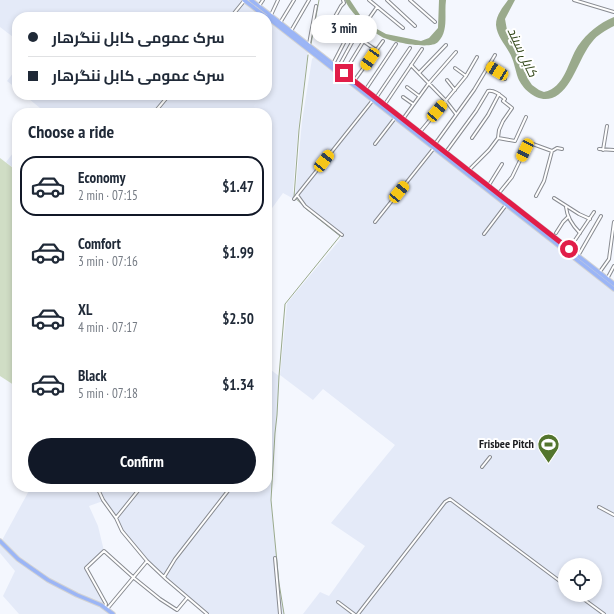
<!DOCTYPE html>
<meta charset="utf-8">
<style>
:root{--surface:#fff;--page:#f6f6f7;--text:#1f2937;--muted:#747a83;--line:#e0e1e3;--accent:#111827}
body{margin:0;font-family:"PT Sans Narrow",Cairo,sans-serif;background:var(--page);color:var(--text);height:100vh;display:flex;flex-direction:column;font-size:15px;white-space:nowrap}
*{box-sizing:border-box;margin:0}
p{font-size:13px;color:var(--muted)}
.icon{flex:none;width:22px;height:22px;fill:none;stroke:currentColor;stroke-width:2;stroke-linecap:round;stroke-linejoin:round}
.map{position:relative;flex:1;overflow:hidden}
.panel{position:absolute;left:12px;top:108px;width:260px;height:384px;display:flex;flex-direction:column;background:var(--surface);border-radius:16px;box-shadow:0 2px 6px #0003}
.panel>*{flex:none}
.top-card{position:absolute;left:12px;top:12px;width:260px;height:88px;border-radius:16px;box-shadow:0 2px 6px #0003;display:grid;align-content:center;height:88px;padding:0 16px;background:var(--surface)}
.buttons{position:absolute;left:558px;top:558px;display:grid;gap:8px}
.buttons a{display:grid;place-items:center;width:44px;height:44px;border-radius:50%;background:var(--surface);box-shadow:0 2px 6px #0003;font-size:20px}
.end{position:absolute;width:18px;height:18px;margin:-9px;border:5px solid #e11d48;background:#fff;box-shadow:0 0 0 2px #fff}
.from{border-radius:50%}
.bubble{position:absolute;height:28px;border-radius:14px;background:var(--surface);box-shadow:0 2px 6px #0003;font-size:13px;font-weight:600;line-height:28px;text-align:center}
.car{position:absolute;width:12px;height:24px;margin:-12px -6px;border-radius:5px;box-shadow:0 0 3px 1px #0007;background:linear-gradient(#f5c518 24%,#345 0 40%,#f5c518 0 76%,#345 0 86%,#f5c518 0)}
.top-card b{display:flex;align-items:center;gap:14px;height:38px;font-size:15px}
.top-card b+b{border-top:1px solid var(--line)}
.top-card i{width:10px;height:10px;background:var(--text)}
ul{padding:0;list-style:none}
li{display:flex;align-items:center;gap:12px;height:60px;margin:0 8px 6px;padding:0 8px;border:2px solid transparent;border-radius:16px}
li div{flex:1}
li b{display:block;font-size:15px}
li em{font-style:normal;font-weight:600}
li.active{border-color:var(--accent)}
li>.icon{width:36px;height:36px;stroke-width:1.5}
h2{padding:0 16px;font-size:18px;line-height:48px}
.button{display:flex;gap:8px;margin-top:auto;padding:8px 16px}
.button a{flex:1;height:46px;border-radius:24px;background:var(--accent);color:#fff;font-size:16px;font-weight:600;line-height:46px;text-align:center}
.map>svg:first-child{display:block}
</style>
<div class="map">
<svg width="614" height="614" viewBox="0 0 614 614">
<rect width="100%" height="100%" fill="#f4f7fe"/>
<path fill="#e4eaf8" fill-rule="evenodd" d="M0,0h244l22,17h-249v23l-17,-13z
M267,17l41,33 -10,81 -5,60 2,6 -1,2 -11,-6 -16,22v-102h-223l1,-1 -21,-17h243z
M314,57l148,115 152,120v322h-311l17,-22 9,4 36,-50 -34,-23 64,-78 -72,-56 -10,11 -33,-25 7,-72 56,-67 -48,-39 7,-76 10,-62zM565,565h30v30h-30z
M17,68v21l-10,-8z
M17,148v23l-11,-9z
M267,367l12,9 -2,39 -2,18 -4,67 8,83 5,31h-77l-60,-53 -25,-30 -6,-13 -13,-17 -14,5 9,20 6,25 -18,17 20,36 -1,3 8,7h-94l-16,-18 12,-25 -15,-18v-9l31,-57h236z"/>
<path fill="#d0ddc5" d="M0,158l17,13v216l-17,-11z"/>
<path fill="#9aaa8c" d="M345,0h5l10,15 17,14 9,5 35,7 8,-3 9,-10 1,-28h7c-2,14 3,31 -8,42 -7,8 -47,0 -56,-5 -12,-7 -32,-24 -37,-37z
M508,0h7l-10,19 2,11 10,20 11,29 4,6 7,5 5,2c21,-4 24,-31 34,-46 9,-13 21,-23 36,-29v9c-8,4 -17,9 -22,16 -13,15 -20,49 -40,56 -14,5 -29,-8 -34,-20 -3,-9 -4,-18 -9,-26 -5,-9 -12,-16 -13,-27 0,-10 7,-18 12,-25z"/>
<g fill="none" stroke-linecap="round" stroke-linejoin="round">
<path stroke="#9aaa8c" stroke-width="1" d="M311,44l8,-44
M303,205l-9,-8 5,-67 9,-75
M284,614l-5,-31 -8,-83 4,-67 2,-18 2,-39 6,-72 55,-68 -35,-28"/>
<defs>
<path id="street" d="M369,0l34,28
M387,0l28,26
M410,0l25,22
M574,0l40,12
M259,6l4,-6
M271,15l7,-15
M231,17l13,-16
M370,17l7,-10
M280,23l14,-23
M315,28l39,9 9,4 13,9
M291,31l18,-31
M327,31l14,-25 3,-3 -1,-3
M309,44l7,-38
M333,64l15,-29
M411,65l35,36 10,13
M488,66l9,5 8,8
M338,68l17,-31
M455,68l11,8
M344,73l19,-31
M419,73l27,-28
M447,80l8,10
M354,81l29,-40
M407,87l12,9
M366,89l30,-45
M403,97l10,7
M376,98l34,-50
M385,104l37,-55
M154,113l15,-18
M403,119l26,-36 27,-31
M420,132l46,-56 11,-19
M472,138l16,-23 11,-21
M498,138l17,3 11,-24
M375,144l20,-26
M435,144l39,-54 21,-35
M599,149l15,1
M603,150l4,-24
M446,152l30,-41 12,-20c6,-1 11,3 17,8l-2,2 9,7 -9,13 -4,9 -1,8 -9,12 -20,20
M489,185l13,-21
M499,193l13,-16 13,-27 5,-7 22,8 5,-3 5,1
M297,195l8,11 37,29
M536,196l8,-15 8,-30
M554,198l25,16 11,5
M294,199l79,-99
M566,207c1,10 7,19 14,26
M375,222l59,-74
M556,233l7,-11 5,-5
M484,234l22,-29
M569,249l25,-37
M578,256l23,-40
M599,273l10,-14 5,-37
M607,279l7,-13
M482,467l8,-10
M97,487l6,13 13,18 6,13 25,30 19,18 41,35
M599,507l15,8
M116,518l25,-31
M275,558l5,56
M164,577l11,-18 56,-72
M578,595l26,19
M338,602l16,12
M105,607l1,-3 -20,-36 18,-17 30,27 26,21 17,11 10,-12
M107,609l40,-48
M358,614l87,-112 5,-3 115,86"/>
<path id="highway" d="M244,0l22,17
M251,0l363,284
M267,17l347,272
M0,541l18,18 30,21 29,15 24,10 12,9"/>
</defs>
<use href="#street" stroke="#888b91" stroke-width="4"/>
<use href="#highway" stroke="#d2d2d3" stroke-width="5.5"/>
<use href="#street" stroke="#fff" stroke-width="2"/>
<use href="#highway" stroke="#9bb5f6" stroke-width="3.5"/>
</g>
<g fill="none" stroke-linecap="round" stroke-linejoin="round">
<path stroke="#e11d48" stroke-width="5" d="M344,73l225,176"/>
</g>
<defs>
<symbol id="stadium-pin" viewBox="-11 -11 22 30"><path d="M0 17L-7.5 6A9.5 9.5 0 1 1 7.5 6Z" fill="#53752d" stroke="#fff"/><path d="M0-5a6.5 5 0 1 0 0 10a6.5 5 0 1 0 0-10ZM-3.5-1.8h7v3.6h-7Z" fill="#fff"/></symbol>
</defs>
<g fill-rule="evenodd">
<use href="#stadium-pin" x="536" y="432" width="25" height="34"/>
</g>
<g text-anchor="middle" stroke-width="4" stroke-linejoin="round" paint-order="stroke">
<g font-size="12" font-weight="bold" fill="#1d1e21" stroke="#fff" text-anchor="end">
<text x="534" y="448">Frisbee Pitch</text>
</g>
<g font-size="13" font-style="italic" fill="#324719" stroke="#fff">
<text transform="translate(523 52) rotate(65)" y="5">کابل سيند</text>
</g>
</g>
</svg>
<div class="buttons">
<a><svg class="icon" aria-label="locate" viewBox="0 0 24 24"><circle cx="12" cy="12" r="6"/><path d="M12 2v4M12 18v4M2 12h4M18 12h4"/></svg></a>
</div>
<i class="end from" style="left:569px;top:249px"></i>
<i class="end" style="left:344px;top:73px"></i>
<div class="bubble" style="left:311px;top:15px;width:66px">3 min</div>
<i class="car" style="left:370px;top:59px;rotate:214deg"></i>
<i class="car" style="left:497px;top:71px;rotate:302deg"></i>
<i class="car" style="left:437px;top:111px;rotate:40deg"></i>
<i class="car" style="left:525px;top:150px;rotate:206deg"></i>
<i class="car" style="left:324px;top:161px;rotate:38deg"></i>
<i class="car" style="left:399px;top:192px;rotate:39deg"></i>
<div class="top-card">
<b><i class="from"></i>سرک عمومی کابل ننگرهار</b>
<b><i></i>سرک عمومی کابل ننگرهار</b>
</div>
<section class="panel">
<h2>Choose a ride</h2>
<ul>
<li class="active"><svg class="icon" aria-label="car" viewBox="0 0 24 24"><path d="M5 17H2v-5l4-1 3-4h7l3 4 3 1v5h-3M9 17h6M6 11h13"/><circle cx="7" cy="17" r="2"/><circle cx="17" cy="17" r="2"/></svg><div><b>Economy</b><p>2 min · 07:15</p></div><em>$1.47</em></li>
<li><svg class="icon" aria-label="car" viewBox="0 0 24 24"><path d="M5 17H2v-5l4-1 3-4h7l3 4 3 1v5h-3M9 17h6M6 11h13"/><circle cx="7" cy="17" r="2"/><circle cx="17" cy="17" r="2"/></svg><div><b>Comfort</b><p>3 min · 07:16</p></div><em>$1.99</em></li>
<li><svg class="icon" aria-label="car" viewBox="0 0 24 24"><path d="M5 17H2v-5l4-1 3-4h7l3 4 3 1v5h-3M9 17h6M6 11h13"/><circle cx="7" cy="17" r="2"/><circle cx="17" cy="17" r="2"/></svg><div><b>XL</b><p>4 min · 07:17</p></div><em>$2.50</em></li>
<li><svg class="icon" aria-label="car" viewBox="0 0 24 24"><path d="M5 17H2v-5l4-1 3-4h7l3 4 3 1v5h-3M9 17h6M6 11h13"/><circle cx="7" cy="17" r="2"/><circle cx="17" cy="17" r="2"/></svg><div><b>Black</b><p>5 min · 07:18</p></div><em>$1.34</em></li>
</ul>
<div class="button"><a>Confirm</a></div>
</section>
</div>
